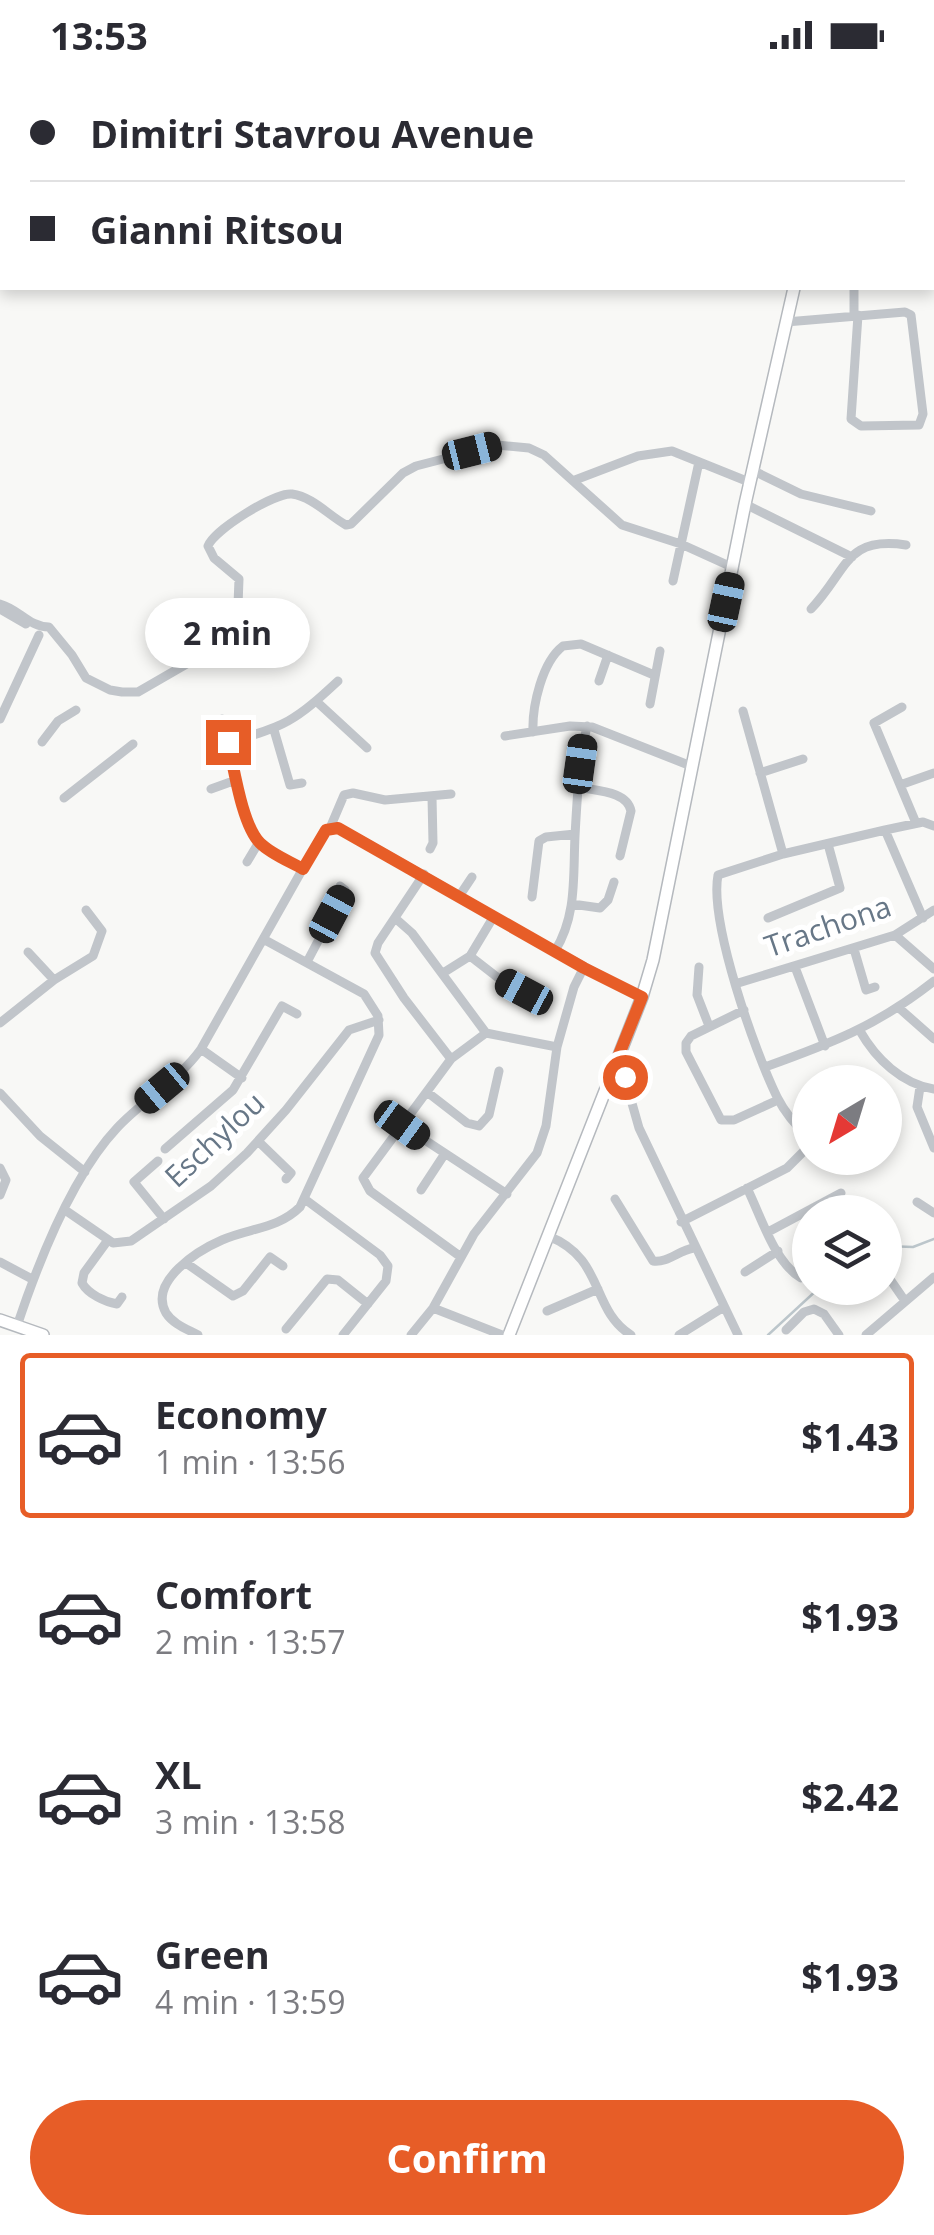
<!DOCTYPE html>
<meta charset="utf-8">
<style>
:root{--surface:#fff;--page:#f7f7f7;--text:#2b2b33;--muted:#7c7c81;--line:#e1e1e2;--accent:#e75d27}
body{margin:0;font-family:"Open Sans",sans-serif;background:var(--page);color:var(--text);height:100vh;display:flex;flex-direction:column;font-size:38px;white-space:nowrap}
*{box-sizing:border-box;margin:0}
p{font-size:32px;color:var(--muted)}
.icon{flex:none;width:55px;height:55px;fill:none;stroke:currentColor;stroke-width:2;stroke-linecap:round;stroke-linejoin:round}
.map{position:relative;height:1265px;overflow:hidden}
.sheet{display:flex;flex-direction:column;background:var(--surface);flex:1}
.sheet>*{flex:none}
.banner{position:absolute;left:0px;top:0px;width:935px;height:220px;box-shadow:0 5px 15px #0003;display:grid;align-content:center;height:220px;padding:0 30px;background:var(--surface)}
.needle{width:65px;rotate:218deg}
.buttons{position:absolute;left:792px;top:995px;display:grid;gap:20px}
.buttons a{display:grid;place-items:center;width:110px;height:110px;border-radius:50%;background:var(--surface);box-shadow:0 5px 15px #0003;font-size:50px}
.end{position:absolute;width:45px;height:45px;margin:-22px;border:12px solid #e75d27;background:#fff;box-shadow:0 0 0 5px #fff}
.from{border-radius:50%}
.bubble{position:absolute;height:70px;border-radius:35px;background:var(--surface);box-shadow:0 5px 15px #0003;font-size:32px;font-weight:700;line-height:70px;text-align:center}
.car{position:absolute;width:30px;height:60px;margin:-30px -15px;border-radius:12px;box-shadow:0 0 8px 2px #0007;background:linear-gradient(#222 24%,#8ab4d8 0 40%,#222 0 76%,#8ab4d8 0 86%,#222 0)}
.banner b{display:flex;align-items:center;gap:35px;height:95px;font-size:38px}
.banner b+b{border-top:2px solid var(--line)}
.banner i{width:25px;height:25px;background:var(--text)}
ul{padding:18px 0 0;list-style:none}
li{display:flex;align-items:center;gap:30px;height:165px;margin:0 20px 15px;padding:0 10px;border:5px solid transparent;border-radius:10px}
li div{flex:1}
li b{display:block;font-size:38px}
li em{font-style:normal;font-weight:700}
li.active{border-color:var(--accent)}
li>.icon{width:90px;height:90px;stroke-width:1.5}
.action{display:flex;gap:20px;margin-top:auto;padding:20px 30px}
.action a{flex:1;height:115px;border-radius:60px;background:var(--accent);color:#fff;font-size:40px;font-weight:700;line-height:115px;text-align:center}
.status{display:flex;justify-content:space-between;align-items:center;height:70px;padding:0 50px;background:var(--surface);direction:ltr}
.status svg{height:28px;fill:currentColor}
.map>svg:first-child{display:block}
</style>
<div class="status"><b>13:53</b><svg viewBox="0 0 49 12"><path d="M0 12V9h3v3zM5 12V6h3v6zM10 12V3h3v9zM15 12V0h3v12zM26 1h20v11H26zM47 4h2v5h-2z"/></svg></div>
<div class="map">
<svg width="934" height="1265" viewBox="0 0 934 1265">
<rect width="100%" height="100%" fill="#f8f8f6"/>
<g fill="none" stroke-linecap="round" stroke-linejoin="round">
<path stroke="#bcc6cb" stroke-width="2.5" d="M885,1176l28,1 21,-8
M768,1265l51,-47"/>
<defs>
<path id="major" d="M837,2l1,-2
M0,1250l43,15
M509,1265l133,-338 11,-37 92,-456 49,-216"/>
</defs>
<use href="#major" stroke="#b5b9be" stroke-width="14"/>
<path stroke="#c1c5ca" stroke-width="9" d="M441,2v-2
M539,2l1,-2
M655,2l3,-2
M932,12h2
M932,61h2
M932,139l2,5
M854,218v28
M786,252l119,-10 6,3 12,99 -4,11 -58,1 -10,-7 7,-104
M752,400l49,24 70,17
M575,410l63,-24 34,-5 77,31
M745,434l107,53
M673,511l26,-119
M0,534c19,5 29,23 49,23l23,28 14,23 24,12 12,2h16l90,-52 10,-35 1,-26 -25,-21 -6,-12c6,-16 67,-54 84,-52 21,3 36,21 54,31l5,-1 52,-51 13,-7 81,-21 32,3 15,7 78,70 59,19 53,24
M0,539l26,15
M811,539c37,-39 34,-73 95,-64
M599,611l9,-26
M316,631l51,47
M650,634l10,-53
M902,637l-28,16 42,100
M743,641l40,143 -65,21c-9,47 37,177 59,222 8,16 20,30 33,42
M0,649l39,-84
M222,649c8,29 19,108 40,126 11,10 28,16 41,24
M274,660l16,55 12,-2
M533,662c-1,-26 9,-70 30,-86l18,-2 73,31
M505,666l65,-10 22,1 99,39
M42,672l16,-21 18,-11
M228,672c57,-15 67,-21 110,-61
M760,703l43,-14
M900,715l34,-12
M578,717c19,4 49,4 53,24l-11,45
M211,719l25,-9
M64,728l69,-54
M330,758l11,1c101,55 198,116 301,168
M885,760l38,-8 11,4
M430,779l3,-6 -1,-46
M783,784l102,-24 38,88
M247,792l12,-20
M424,804l-46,69 -3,10 29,45 47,61
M460,825l12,-18
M532,827l7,-56 7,-4 29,-3
M572,834l28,4 8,-8 6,-18
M395,848l17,15 74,100 71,14
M768,848l72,-30 -12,-44
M895,865l39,34
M854,879l12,41 9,-3
M555,881c22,-36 18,-74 20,-115 2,-37 4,-74 12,-110
M28,882l26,28
M470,886l27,21 27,15
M307,892l38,-72 -5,-4
M699,897l-2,28 12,31
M795,897l30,79
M443,903l27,-17 24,-40
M735,914l160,-49 39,-25
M899,938l35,31
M744,940l-53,26 -5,7v9l35,68h13l44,-20
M0,953l54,-43 39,-24 9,-25 -16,-21
M860,961c16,28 42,53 74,58
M201,979l41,29
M614,997l10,8 15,53 99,207
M765,997c67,-24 112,-41 169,-86
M920,1017l-3,20 17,41
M427,1022l40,31 12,3 10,-11 10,-44
M0,1023l40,43 45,36
M402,1055l105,69
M259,1072l32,31 -5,6
M165,1079l68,-59 49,-84 15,8
M158,1091l-24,21 30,37
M0,1098l6,12 -6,15
M747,1118c14,28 27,74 54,90l9,-4
M421,1120l23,-35
M615,1129l38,62c15,2 26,-11 41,-13
M306,1130l74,55 8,11 -2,15 -43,54
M917,1132l17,11
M65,1140l48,33 18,-2 80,-55 36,-33 39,-43 63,-80 30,-10
M681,1152l106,-54 23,-23
M768,1162l73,-39
M548,1166c57,22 42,73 83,99
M108,1170l-24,33 -2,10c6,11 23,19 35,21l5,-7
M461,1187l-91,-66 -7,-13 88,-119 35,-26
M0,1192l32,17
M186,1193l47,33 10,-5 27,-34 13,9
M745,1202l33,-21
M885,1202l20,29
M433,1238l69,27
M547,1241l51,-22
M17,1256c21,-63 54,-149 100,-198 26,-28 62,-48 84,-79l122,-216 7,-5 14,-33 9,-2 32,7 66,-6
M286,1259l41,-50 11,1 30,24
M786,1260l18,-18 10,-3 10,5 15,21
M198,1265c-11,-6 -25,-11 -32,-22 -18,-32 33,-63 56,-73 27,-12 56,-11 78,-33l79,-172 -1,-19 -14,-22 -99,-54
M411,1265l22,-27 41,-74 63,-81 9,-27 11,-79 17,-60 10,-20
M679,1265l45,-28
M866,1265l68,-58"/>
<use href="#major" stroke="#fff" stroke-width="11"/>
</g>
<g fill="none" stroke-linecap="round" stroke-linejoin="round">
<path stroke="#e75d27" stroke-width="12" d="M228,672c6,26 14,83 32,101 11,11 29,18 43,26l23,-39 12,-2 246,140 58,29 -28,70 11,10"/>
</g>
<g text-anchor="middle" stroke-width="10" stroke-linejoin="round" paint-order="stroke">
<g font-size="30" fill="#677787" stroke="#fff">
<text transform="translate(828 857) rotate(-19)" y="10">Trachona</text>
<text transform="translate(215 1070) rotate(-43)" y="10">Eschylou</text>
</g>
</g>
</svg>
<div class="buttons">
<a><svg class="needle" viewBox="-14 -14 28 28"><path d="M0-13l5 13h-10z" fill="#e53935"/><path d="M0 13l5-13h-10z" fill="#7c7c81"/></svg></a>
<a><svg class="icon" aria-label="layers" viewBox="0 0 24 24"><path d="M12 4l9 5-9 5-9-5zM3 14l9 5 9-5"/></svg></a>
</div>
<i class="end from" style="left:625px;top:1007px"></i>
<i class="end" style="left:228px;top:672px"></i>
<div class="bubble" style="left:145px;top:528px;width:165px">2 min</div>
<i class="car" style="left:472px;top:381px;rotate:76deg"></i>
<i class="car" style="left:726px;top:532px;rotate:12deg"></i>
<i class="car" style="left:580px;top:694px;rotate:8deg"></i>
<i class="car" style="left:332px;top:844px;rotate:28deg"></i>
<i class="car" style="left:524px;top:922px;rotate:298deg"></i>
<i class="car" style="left:162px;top:1018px;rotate:230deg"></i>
<i class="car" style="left:402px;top:1055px;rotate:126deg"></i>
<div class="banner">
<b><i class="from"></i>Dimitri Stavrou Avenue</b>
<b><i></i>Gianni Ritsou</b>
</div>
</div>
<section class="sheet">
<ul>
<li class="active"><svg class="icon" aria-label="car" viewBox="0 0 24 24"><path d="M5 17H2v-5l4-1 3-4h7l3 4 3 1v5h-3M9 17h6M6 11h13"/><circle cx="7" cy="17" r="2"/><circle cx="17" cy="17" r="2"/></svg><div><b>Economy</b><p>1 min · 13:56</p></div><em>$1.43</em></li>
<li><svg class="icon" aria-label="car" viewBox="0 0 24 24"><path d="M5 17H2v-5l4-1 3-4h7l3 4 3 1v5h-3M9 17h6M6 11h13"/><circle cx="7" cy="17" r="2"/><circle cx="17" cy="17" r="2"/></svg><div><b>Comfort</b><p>2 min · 13:57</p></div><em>$1.93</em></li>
<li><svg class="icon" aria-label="car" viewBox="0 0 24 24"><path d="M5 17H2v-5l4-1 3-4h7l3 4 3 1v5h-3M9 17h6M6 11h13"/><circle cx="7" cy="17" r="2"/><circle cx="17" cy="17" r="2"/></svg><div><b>XL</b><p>3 min · 13:58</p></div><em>$2.42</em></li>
<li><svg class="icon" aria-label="car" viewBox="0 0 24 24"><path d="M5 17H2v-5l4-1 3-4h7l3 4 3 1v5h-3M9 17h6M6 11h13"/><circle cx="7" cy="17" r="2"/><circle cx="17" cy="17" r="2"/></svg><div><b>Green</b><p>4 min · 13:59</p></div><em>$1.93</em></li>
</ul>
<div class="action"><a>Confirm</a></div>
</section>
